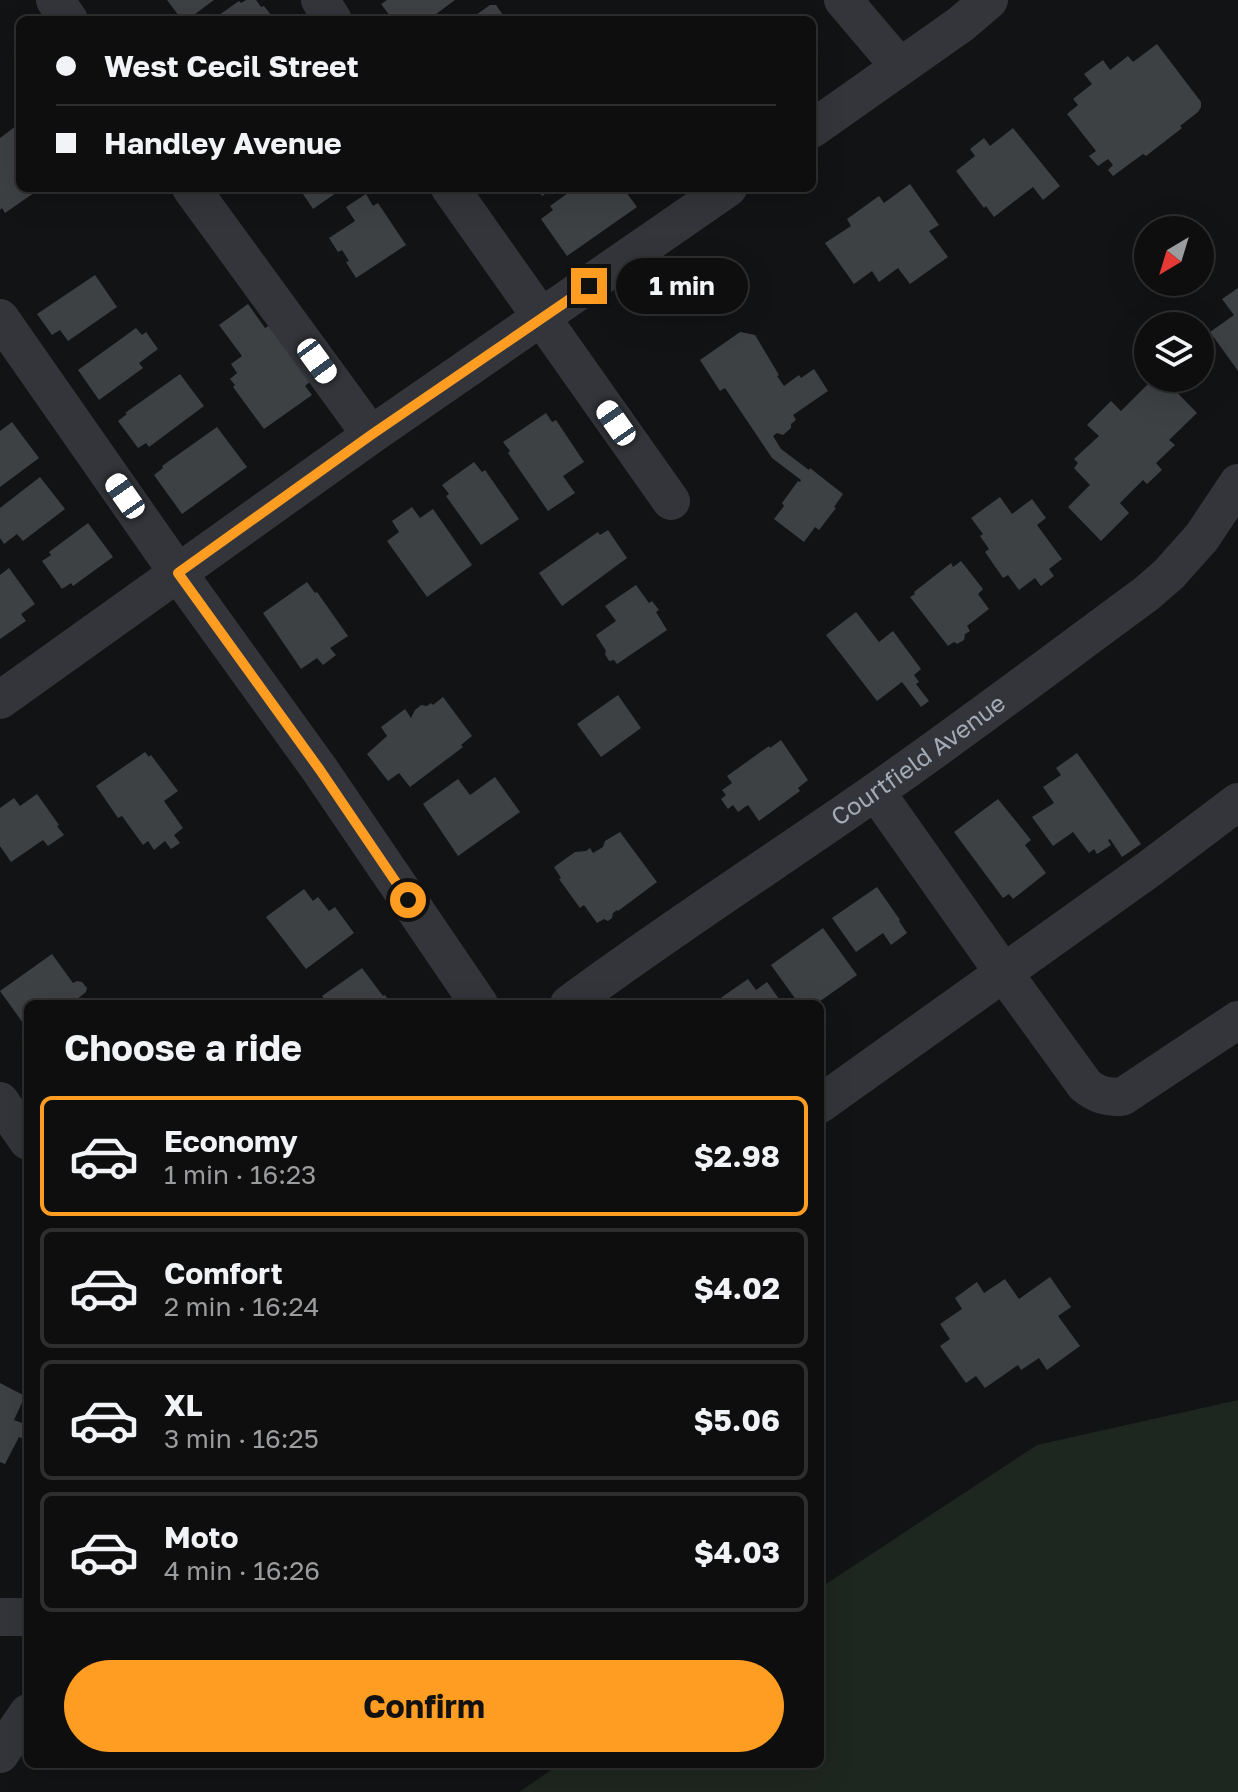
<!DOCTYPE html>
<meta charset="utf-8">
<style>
:root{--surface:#0e0e0f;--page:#1c1c1d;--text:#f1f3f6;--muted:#9b9c9e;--line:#2e2e2f;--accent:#fe9d21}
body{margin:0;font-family:"Golos Text",sans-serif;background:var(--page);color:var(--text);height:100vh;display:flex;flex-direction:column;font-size:30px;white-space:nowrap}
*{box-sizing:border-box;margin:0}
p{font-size:26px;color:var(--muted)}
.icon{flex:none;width:44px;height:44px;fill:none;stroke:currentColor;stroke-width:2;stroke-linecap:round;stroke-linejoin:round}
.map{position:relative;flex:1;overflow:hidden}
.details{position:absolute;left:24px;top:1000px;width:800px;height:768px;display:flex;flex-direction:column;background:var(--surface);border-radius:12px;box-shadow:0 8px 32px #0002,0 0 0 2px var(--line)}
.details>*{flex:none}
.guide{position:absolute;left:16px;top:16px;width:800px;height:176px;border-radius:12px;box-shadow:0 8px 32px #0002,0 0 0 2px var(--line);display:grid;align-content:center;height:176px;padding:0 40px;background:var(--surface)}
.needle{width:52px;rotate:218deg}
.fabs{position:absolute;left:1134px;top:216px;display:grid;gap:16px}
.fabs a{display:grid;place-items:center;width:80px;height:80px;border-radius:50%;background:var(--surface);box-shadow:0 8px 32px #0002,0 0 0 2px var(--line);font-size:40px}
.end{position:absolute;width:36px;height:36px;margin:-18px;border:10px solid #fe9d21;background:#111;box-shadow:0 0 0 4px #111}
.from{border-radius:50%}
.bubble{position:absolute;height:56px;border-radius:28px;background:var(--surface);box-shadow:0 8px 32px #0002,0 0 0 2px var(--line);font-size:26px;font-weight:700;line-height:56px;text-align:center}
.car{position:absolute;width:24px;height:48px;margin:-24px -12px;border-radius:10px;box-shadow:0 0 6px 2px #0007;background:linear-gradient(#fff 24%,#345 0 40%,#fff 0 76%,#345 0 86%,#fff 0)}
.guide b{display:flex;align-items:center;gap:28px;height:76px;font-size:30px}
.guide b+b{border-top:2px solid var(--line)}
.guide i{width:20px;height:20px;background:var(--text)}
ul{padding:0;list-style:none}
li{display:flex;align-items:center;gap:24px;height:120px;margin:0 16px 12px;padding:0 24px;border:4px solid var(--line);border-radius:12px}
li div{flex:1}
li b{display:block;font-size:30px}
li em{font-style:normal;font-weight:700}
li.active{border-color:var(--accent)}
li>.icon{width:72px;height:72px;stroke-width:1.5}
h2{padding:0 40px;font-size:36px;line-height:96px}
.button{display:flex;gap:16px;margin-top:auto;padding:16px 40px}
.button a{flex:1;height:92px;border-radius:48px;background:var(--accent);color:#111;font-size:32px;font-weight:700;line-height:92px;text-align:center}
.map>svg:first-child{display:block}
</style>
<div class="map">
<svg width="1238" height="1792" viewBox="0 0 1238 1792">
<rect width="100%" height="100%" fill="#121314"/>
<path fill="#1e271f" d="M1238,1400v392h-719l41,-28h260v-176l217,-143z"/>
<path fill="#3e4144" d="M167,0h47l-27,20h-5z
M246,0h10l5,7 3,-1 7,9 -3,2 2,3h-58l27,-19 2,2z
M387,0h68l-27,20h-35l-12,-16z
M490,5h6l9,13 -2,2h-34z
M1157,44l44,58v5l-3,5 -18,14 2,2 -36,28 -3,-2 -30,22 -5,-6 5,-5 -5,-6 -10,7 -9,-10 7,-5 -29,-37 11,-9 -5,-6 19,-15 -8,-10 19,-14 7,10 18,-14 5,6z
M20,123v65h21l-36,25 -3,-5 -2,2v-72z
M1013,128l47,58 -17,14 -10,-13 -39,30 -8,-11 -2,2 -28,-37 19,-15 -5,-7 14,-11 6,8z
M910,184l29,41 -10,6 19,26 -38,27 -12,-16 -19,14 -7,-11 -18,13 -29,-41 26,-17 -4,-7 32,-23 5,7z
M299,188h44l-30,21z
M537,188h16l-11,8z
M575,188h48l14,19 -70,49 -26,-37 12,-9 -3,-4z
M366,194l7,12 5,-3 28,42 -50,33 -10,-16 3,-1 -7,-11 -4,2 -9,-14 26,-17 -9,-14z
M95,275l22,32 -49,34 -8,-11 -8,5 -15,-21z
M1238,288v83l-28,-39 24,-17 -12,-16z
M248,304l17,24 5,-3 41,56 -6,5 7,9 -48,34 -31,-42 2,-2 -5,-6 7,-6 -6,-9 11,-8 -23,-31z
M136,328l6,7 4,-3 12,17 -19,14 4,5 -44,32 -21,-30z
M740,332l15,3 24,40 -2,1 7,10 15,-11 2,3 13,-9 14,22 -35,24 3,5 -5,4v4l-8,7 -6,-2 -4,3 8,13 28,21 1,-2 33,26 -9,13 2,1 -17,22 -4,-3 -11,15 -30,-23 10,-13 -2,-3 16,-22 2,1 1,-2 -29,-22 -47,-70 -5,3 -20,-31z
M180,374l24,32 -55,41 -3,-4 -8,5 -20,-27 9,-7 -2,-1z
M1154,378h9l34,35 -28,27 6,5 -19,18 6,7 -15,14 -4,-4 -23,23 9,10 -28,28 -33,-34 22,-22 -16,-17 4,-5 -4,-4 25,-23 -12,-11 24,-24 10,10z
M546,413l6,9 4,-2 28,42 -21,14 12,17 -27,18 -40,-58 2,-2 -7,-9z
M12,422l27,36 -39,29v-56z
M217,427l30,40 -65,47 -28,-39 9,-7 -1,-2z
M474,462l8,10 3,-2 34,49 -38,26 -35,-49 3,-2 -7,-9z
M40,477l25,32 -42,32 -6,-7 -13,10 -4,-6v-30z
M1000,497l12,17 20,-15 14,19 -9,7 25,34 -13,10 5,7 -13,10 -6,-8 -16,12 -11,-15 -5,3 -18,-26 4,-3 -9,-13 3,-2 -12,-16z
M412,507l8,11 13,-9 39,56 -45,32 -40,-56 12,-9 -7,-11z
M88,523l25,34 -40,29 -2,-3 -9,6 -20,-28 9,-6 -2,-3z
M608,530l19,28 -65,48 -23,-33 59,-41 2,3z
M961,561l22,28 -5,5 11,15 -22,17 3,5 -5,3 -1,6 -7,4 -3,-2 -6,4 -38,-49 5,-3 -1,-2 37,-29 2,4z
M9,568l26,36 -14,10 5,7 -26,18v-64z
M307,582l8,11 2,-1 31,44 -18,12 6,7 -13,10 -6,-7 -16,11 -38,-56z
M636,585l13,18 3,-2 7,9 -3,2 11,18 -50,34 -3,-4 -5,1 -4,-7 1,-3 -10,-16 20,-14 -11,-15z
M856,612l23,30 14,-11 28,38 -7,6 5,7 -3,2 13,17 -8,6 -19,-25 -25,19 -51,-66z
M618,695l23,33 -40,29 -24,-33z
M443,697l29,39 -11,9 2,2 -53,40 -11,-14 -11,8 -21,-27 20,-18 -6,-9 24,-18 6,9 4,-8 6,-5 6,1 4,-3 2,2z
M781,740l27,40 -10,8 2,3 -41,30 -11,-16 -10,7 -5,-7 -5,4 -7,-10 5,-4 -4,-5 10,-7 -5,-7 42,-30 1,2z
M145,752l4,5 2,-2 27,36 -14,10 19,27 -9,7 6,8 -9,6 -6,-8 -11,9 -6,-9 -5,4 -21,-29 -4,2 -22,-32z
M1077,753l64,91 -19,13 -12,-18 -2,1 3,5 -14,9 -3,-5 -5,4 -16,-21 -20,14 -21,-29 22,-14 -11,-16 18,-12 -5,-7z
M495,777l25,35 -62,44 -35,-52 35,-25 12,16z
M37,794l22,31 -2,1 7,9 -16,11 -5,-6 -32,22 -11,-16v-38l14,-10 6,8z
M998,799l33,41 -6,5 21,28 -33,26 -4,-5 -6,4 -49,-66z
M620,832l37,50 -39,29 -1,-1 -4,3 -1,5 -4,3 -4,-2 -7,4 -13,-18 -4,3 -21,-29 2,-1 -7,-11 21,-15 11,-1 4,-3 3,5 10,-6 2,-6z
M877,887l23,33 -1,1 8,12 -16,12 -8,-12 -27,19 -24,-34z
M304,889l9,12 5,-4 11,14 6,-4 19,26 -48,36 -40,-52z
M823,928l34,47 -41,29h-17l-28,-39z
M52,954l21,29 4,-2 5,1 5,6 -1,4 -15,12h-43v26l-28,-39z
M362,968l21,28 2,-1 6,9h-63l-6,-8z
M748,979l8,11 11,-8 15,21 -70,1z
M1050,1277l21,30 -13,9 22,30 -33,24 -8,-12 -18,12 -3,-5 -33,23 -9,-12 -10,7 -26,-37 10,-7 -10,-15 22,-15 -7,-11 22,-16 7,11 21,-14 14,20z
M0,1383l25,13 -11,24 11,4 -2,2 5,3 -4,10 -5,-2 -14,27 -5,-2z"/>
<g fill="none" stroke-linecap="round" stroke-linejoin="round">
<g stroke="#33353a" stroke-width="38">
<path d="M55,0l14,20"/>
<path d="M320,0l13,20"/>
<path d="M843,0l57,67"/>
<path d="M812,129l149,-105 28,-24"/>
<path d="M191,188l180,247"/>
<path d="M450,188l221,313"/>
<path d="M0,318l178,255 142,197 159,234"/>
<path d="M0,700l371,-265 357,-247"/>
<path d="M876,792l127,180 82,113c12,10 21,12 37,12l116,-77"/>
<path id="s1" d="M569,1004c100,-74 204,-141 306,-212 92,-64 181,-132 271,-198l23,-20 33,-37 36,-54"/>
<path d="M0,1101l28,40"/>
<path d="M820,1104l329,-235 89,-67"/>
<path d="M0,1617h28"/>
<path d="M0,1754l28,-41"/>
</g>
</g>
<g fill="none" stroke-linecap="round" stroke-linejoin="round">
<path stroke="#fe9d21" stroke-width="10" d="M408,900l-88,-130 -142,-197 193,-138 218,-149"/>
</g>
<g text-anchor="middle" stroke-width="8" stroke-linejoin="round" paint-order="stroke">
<g font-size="24" fill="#a3abb6" stroke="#0e0e0f">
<text dy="8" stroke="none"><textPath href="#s1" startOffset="426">Courtfield Avenue</textPath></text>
</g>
</g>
</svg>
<div class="fabs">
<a><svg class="needle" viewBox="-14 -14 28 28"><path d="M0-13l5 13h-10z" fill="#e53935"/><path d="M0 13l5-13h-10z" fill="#9b9c9e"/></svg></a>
<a><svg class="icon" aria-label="layers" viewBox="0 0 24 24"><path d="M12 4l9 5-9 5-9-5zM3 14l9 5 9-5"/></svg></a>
</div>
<i class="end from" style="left:408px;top:900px"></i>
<i class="end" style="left:589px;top:286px"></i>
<div class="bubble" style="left:616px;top:258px;width:132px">1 min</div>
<i class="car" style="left:317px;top:361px;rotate:144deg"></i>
<i class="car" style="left:616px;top:423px;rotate:325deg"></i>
<i class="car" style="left:125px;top:496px;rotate:325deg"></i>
<div class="guide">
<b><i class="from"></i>West Cecil Street</b>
<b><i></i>Handley Avenue</b>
</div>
<section class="details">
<h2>Choose a ride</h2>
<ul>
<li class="active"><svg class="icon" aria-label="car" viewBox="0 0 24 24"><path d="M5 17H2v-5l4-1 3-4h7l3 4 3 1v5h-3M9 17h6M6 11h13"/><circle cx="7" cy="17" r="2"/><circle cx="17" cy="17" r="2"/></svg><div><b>Economy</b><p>1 min · 16:23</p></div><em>$2.98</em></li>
<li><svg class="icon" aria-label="car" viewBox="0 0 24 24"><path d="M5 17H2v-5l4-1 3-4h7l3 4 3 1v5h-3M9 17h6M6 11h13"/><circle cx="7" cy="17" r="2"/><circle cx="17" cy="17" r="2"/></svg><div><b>Comfort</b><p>2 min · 16:24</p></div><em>$4.02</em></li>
<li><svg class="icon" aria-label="car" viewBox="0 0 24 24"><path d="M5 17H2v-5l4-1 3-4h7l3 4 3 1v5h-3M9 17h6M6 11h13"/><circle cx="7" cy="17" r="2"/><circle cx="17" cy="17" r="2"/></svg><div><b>XL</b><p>3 min · 16:25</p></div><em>$5.06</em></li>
<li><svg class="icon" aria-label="car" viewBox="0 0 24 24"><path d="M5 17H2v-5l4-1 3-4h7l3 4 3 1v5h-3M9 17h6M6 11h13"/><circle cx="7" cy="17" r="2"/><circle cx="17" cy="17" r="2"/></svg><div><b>Moto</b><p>4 min · 16:26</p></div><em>$4.03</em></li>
</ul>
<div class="button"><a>Confirm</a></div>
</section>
</div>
